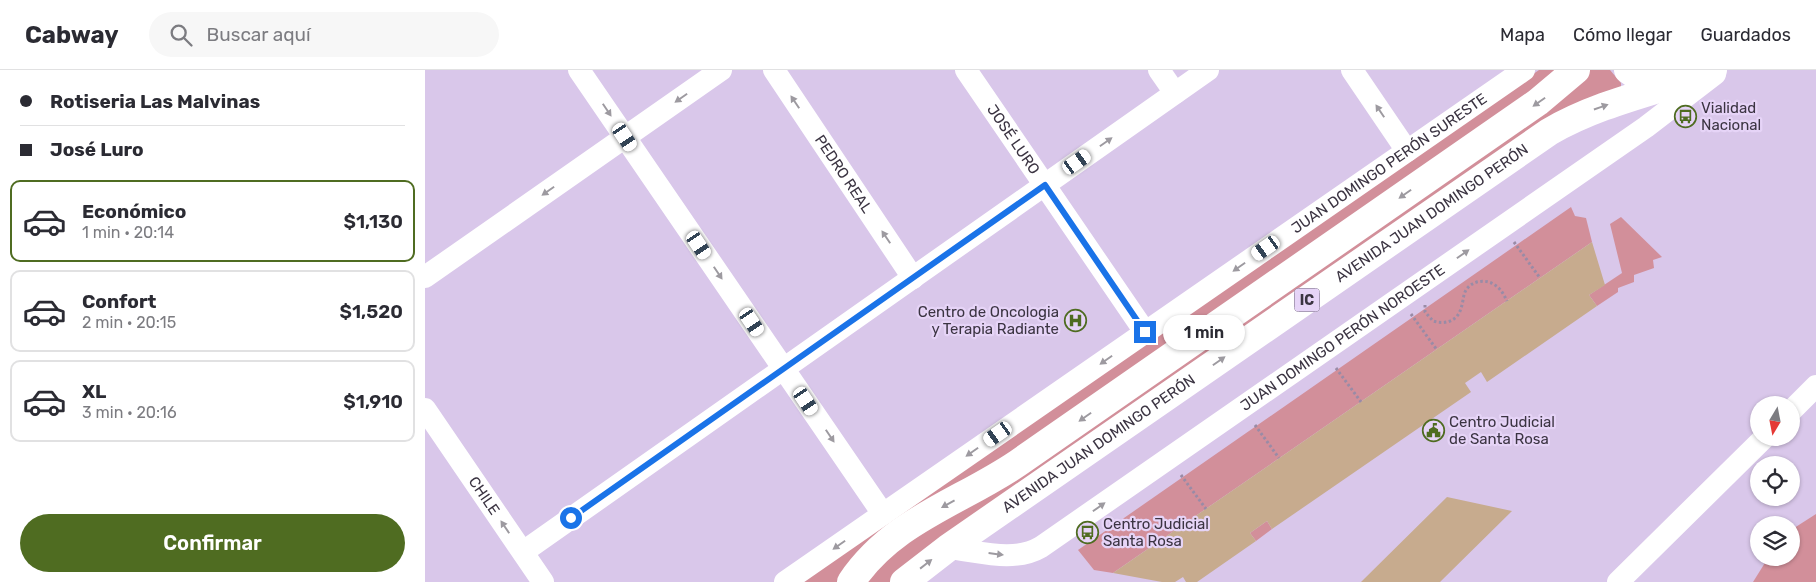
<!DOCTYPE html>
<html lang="es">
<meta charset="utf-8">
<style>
:root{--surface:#fff;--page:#f7f7f7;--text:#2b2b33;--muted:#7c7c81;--line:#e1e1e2;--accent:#4f6c21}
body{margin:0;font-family:Rubik,sans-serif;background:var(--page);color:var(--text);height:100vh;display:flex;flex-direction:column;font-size:19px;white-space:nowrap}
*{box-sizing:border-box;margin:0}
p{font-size:16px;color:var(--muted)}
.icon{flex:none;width:28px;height:28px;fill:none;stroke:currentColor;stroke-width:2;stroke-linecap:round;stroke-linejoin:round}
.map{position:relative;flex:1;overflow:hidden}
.panel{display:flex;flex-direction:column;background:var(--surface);width:425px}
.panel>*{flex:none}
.top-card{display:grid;align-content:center;height:110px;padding:0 20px;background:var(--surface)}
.needle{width:32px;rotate:190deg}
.tools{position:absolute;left:1325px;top:326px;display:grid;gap:10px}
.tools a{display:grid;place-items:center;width:50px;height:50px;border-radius:50%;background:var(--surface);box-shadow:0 1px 4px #0004;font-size:25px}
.end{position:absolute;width:22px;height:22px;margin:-11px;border:6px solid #1a73e8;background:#fff;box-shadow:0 0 0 2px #fff}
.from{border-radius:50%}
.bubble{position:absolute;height:35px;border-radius:18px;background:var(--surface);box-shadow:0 1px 4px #0004;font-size:16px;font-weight:600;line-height:35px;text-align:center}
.car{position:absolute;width:15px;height:30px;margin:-15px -8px;border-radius:6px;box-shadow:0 0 4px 1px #0007;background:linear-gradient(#fff 24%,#345 0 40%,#fff 0 76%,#345 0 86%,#fff 0)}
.top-card b{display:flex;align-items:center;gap:18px;height:48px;font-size:19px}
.top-card b+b{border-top:1px solid var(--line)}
.top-card i{width:12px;height:12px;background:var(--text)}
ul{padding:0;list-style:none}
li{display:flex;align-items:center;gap:15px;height:82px;margin:0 10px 8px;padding:0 10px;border:2px solid var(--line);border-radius:10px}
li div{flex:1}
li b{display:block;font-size:19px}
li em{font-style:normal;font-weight:600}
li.on{border-color:var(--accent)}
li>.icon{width:45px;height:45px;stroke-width:1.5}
.cta{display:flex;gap:10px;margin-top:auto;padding:10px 20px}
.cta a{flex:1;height:58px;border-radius:30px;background:var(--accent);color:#fff;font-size:20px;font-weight:600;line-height:58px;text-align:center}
header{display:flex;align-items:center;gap:30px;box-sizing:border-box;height:70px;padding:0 25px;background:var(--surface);border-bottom:1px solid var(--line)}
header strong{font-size:24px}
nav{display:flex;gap:28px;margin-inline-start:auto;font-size:18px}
.search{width:350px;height:45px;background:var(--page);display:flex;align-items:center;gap:12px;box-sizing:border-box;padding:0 18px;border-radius:28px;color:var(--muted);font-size:19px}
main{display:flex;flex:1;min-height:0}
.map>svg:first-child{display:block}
</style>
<header>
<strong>Cabway</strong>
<div class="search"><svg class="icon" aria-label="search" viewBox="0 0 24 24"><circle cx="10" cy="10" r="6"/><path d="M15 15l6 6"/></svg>Buscar aquí</div>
<nav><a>Mapa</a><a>Cómo llegar</a><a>Guardados</a></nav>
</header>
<main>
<section class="panel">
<div class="top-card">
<b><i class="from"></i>Rotiseria Las Malvinas</b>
<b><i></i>José Luro</b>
</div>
<ul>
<li class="on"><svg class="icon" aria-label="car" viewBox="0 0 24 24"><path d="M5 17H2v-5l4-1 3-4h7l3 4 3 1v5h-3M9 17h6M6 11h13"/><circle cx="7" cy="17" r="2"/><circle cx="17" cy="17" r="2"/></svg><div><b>Económico</b><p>1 min · 20:14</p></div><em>$1,130</em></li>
<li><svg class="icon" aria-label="car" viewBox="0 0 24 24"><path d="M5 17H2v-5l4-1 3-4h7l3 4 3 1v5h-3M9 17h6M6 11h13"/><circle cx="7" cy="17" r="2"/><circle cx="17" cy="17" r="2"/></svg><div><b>Confort</b><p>2 min · 20:15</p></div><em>$1,520</em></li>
<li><svg class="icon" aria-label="car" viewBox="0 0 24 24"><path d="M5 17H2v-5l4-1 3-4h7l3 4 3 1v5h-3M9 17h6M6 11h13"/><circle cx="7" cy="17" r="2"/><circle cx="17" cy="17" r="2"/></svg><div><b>XL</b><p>3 min · 20:16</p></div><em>$1,910</em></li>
</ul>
<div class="cta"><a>Confirmar</a></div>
</section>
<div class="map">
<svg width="1391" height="512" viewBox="0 0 1391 512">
<rect width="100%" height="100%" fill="#d9c7ea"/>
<path fill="#d28f9a" d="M1114,0h23l-722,512h-37z
M1164,0h21l11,13v4l-728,495h-29l18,-22z
M1146,137l4,9 11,2 6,24 -479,331 -19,-3 -16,-20z
M1196,147l41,40 -9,3 1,8 -20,7v7l-16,6v4l-21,14 -8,-11 33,-22 -12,-49z
M1391,444v68h-63l15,-24h23v-28z
M842,451l5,8 -16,12 -6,-8z"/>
<path fill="#c7ab8e" d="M1167,172l13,43 -16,10 8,11 -110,76 -6,-10 -16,11 6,9 -199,137 -5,-8 -17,12 6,8 -59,41h-11l-3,-5 -8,5h-13l-49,-9z
M1022,427l65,14 -72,71h-79z"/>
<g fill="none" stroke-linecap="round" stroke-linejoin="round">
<path stroke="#998ba6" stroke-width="3" stroke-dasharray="2.5 2.5" stroke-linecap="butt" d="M1089,172l26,36
M1000,235v7l8,9c12,4 25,0 28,-13 2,-5 2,-11 4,-16 5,-11 20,-14 30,-7 6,4 9,10 12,16
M986,244l26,36
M911,298l25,34
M830,355l24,33
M756,405l25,34"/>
<g stroke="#fff" stroke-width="22">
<path d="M154,0l304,444"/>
<path id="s1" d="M349,0l139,208"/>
<path id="s2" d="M541,0l179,262"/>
<path d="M734,0l16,23"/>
<path d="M927,0l55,81"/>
<path d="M0,207l296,-207"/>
<path id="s3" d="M0,339l118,173"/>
<path d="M1366,341l25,-25"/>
<path id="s4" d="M523,478c30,3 66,15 93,-1l605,-420 69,-53"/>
<path d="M98,482l685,-482"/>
<path id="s5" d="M360,512l739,-512"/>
<path d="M1193,512l146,-144"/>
</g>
<g stroke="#fff" stroke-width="28">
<path d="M1203,0c26,20 58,14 85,0"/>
<path d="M426,512c42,-62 108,-79 167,-119 174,-119 347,-240 520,-361l38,-32"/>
<path id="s6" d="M479,512l44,-34 601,-416c41,-24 87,-36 132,-50"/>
</g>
</g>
<defs><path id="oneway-solid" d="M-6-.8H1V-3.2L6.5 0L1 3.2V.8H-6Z" transform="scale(1.25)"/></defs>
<g fill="#9d9aa0">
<use href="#oneway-solid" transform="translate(256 28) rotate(145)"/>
<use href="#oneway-solid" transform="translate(370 32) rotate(-124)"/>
<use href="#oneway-solid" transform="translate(1114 32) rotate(145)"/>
<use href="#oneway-solid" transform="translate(1176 37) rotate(-19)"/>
<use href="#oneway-solid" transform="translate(182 40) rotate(56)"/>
<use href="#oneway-solid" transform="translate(955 41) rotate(-124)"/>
<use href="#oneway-solid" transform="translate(681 72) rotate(-35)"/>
<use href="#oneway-solid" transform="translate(123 121) rotate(145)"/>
<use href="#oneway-solid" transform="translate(980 124) rotate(145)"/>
<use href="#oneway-solid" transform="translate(461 167) rotate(-124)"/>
<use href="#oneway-solid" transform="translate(1038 184) rotate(-35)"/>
<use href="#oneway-solid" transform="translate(814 197) rotate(145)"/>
<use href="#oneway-solid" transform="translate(293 203) rotate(56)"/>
<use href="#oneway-solid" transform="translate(681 290) rotate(145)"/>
<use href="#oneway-solid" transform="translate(794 291) rotate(-35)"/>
<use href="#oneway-solid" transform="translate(660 347) rotate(145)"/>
<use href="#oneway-solid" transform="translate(405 366) rotate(56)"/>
<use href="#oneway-solid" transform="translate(547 382) rotate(145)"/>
<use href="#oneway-solid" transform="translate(523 434) rotate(151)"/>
<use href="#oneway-solid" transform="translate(674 437) rotate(-35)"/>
<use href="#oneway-solid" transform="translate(80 457) rotate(-124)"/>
<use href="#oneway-solid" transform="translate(414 475) rotate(145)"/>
<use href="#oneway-solid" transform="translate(571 484) rotate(7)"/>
<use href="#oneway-solid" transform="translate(501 494) rotate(-38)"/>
</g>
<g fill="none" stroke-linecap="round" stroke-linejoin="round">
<path stroke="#1a73e8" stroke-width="6" d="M146,448l474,-333 100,147"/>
</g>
<defs>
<symbol id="bus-ring" viewBox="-11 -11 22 22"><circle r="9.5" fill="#e6d4f7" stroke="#4f6c21" stroke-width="1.5"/><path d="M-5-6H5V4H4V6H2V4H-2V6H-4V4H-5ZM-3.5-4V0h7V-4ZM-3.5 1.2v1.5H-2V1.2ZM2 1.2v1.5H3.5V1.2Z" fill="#4f6c21"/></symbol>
<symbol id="hospital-ring" viewBox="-11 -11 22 22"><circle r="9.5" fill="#e6d4f7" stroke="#4f6c21" stroke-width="1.5"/><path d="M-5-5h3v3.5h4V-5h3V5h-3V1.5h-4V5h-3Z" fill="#4f6c21"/></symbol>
<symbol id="civic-ring" viewBox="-11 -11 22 22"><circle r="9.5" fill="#e6d4f7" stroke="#4f6c21" stroke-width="1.5"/><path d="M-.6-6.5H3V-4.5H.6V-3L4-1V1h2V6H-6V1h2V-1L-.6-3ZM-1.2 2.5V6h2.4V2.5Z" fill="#4f6c21"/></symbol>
</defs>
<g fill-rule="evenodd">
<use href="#bus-ring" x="1248" y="34" width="25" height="25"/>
<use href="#hospital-ring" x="638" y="238" width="25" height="25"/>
<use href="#civic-ring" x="996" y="348" width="25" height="25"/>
<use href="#bus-ring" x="650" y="450" width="25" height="25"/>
</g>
<g text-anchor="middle" stroke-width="4.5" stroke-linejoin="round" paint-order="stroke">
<rect fill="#e6d4f7" stroke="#6e6478" stroke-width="1" x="869.5" y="218.5" width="25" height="23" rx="4"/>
<g font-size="14" font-weight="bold" fill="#3b3442">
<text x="882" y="235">IC</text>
</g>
<g font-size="15" fill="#3b3442" stroke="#e6d4f7" text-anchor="start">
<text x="1276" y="43">Vialidad<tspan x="1276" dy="17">Nacional</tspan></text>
<text x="634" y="247" text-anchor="end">Centro de Oncologia<tspan x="634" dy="17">y Terapia Radiante</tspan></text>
<text x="1024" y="357">Centro Judicial<tspan x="1024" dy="17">de Santa Rosa</tspan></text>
<text x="678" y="459">Centro Judicial<tspan x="678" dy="17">Santa Rosa</tspan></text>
</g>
<g font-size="15" fill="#3b3442" stroke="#e6d4f7">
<text dy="5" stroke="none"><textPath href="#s2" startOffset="84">JOSÉ LURO</textPath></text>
<text dy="5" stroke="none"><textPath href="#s5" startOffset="735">JUAN DOMINGO PERÓN SURESTE</textPath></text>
<text dy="5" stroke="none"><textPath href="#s1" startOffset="125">PEDRO REAL</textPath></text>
<text dy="5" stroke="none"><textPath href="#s6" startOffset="644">AVENIDA JUAN DOMINGO PERÓN</textPath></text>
<text dy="5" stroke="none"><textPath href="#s4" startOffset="462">JUAN DOMINGO PERÓN NOROESTE</textPath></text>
<text dy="5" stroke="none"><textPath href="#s6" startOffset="239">AVENIDA JUAN DOMINGO PERÓN</textPath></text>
<text dy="5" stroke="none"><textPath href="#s3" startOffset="105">CHILE</textPath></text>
</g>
</g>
</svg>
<div class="tools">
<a><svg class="needle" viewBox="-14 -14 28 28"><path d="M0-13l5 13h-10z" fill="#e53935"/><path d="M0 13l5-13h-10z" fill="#7c7c81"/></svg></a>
<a><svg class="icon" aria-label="locate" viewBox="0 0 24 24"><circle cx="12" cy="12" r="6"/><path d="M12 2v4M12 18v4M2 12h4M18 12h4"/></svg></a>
<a><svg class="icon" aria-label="layers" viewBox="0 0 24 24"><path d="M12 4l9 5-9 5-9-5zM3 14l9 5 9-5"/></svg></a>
</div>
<i class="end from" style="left:146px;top:448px"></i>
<i class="end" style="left:720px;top:262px"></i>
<div class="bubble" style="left:738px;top:245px;width:82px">1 min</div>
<i class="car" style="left:200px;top:67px;rotate:146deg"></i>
<i class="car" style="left:652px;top:92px;rotate:55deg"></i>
<i class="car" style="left:274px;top:175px;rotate:146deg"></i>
<i class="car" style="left:841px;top:178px;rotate:235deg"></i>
<i class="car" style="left:327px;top:252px;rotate:146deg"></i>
<i class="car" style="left:381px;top:331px;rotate:146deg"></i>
<i class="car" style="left:573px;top:364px;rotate:235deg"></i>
</div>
</main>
